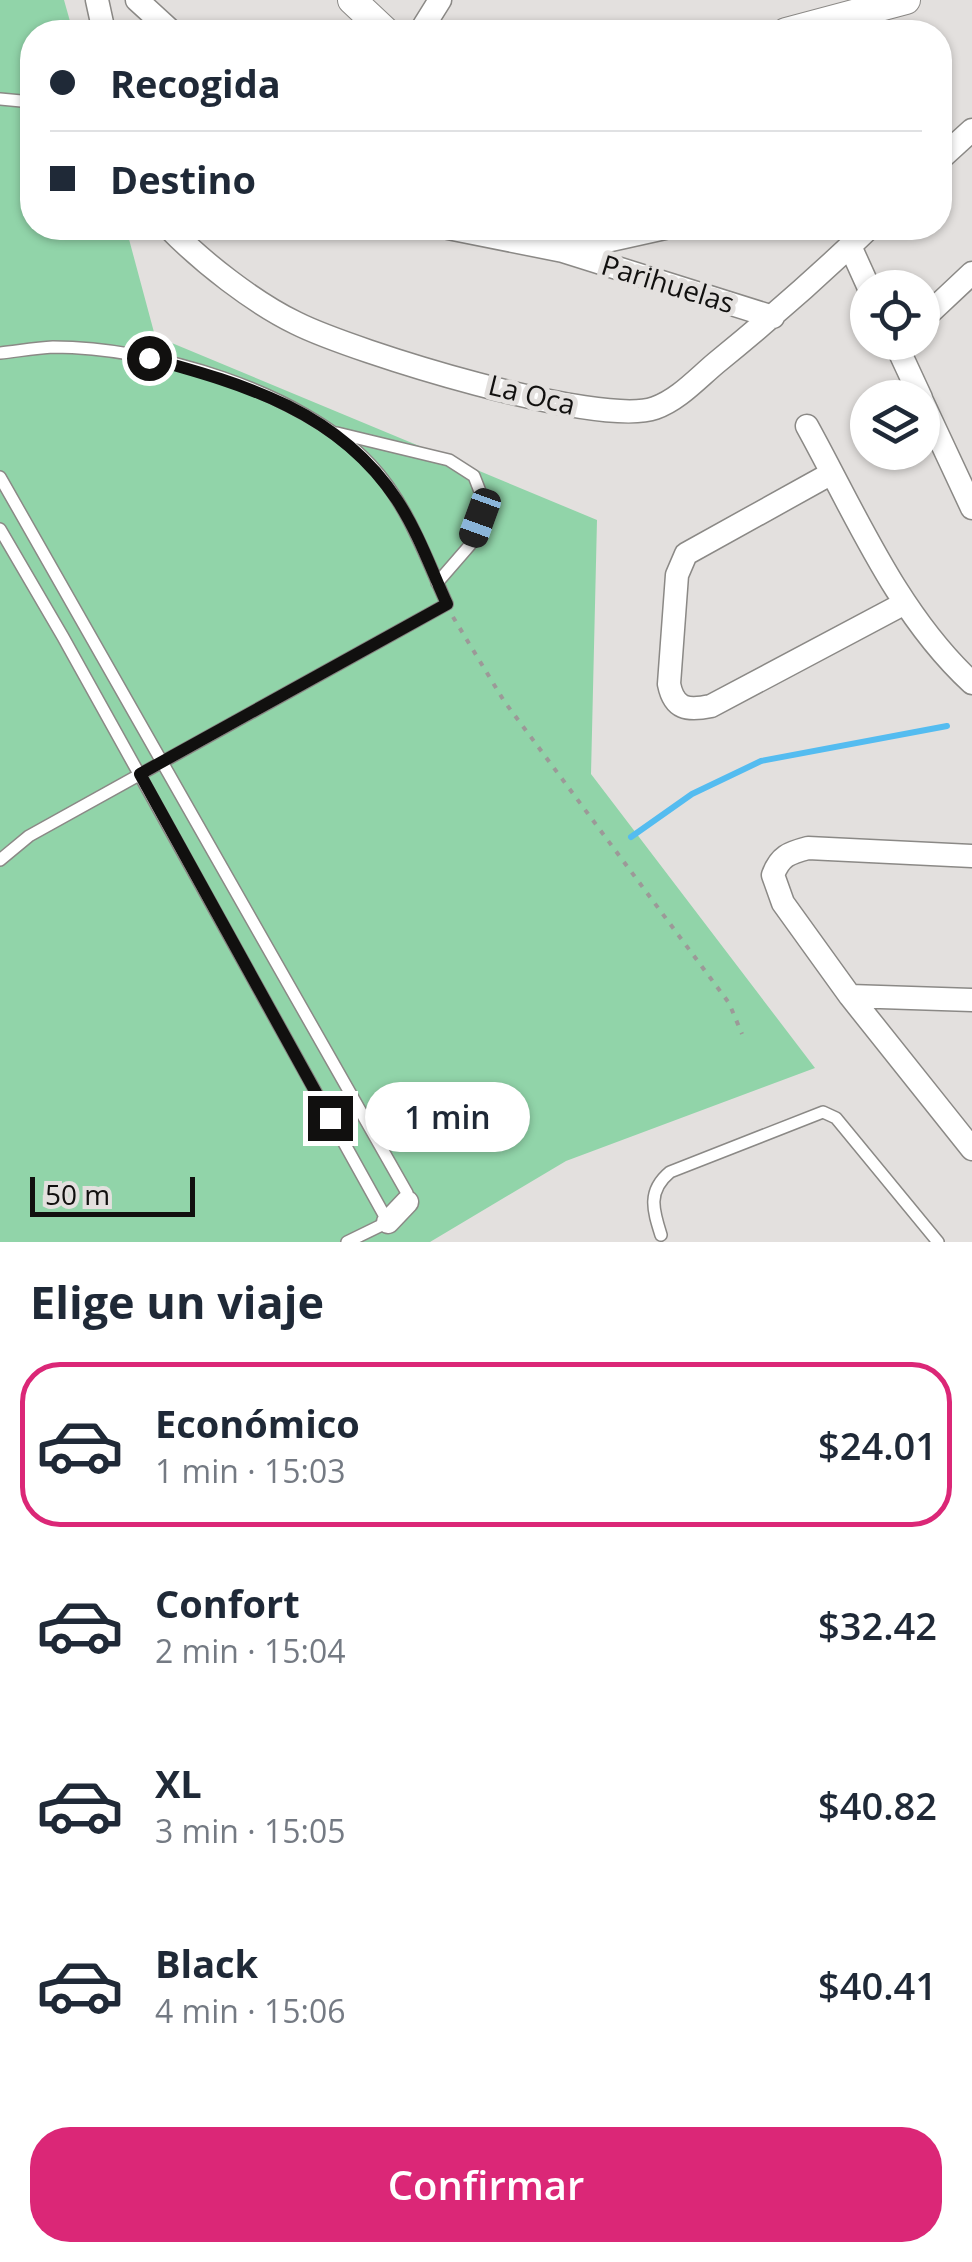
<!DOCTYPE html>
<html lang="es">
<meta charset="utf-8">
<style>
:root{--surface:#fff;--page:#f6f6f7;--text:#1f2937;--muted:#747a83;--line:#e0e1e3;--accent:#db2777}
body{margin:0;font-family:"Open Sans",sans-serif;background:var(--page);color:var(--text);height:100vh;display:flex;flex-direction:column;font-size:38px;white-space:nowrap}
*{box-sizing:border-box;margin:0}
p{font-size:32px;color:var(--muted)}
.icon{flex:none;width:55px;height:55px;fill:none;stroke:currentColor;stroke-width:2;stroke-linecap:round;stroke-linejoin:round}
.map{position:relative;height:1242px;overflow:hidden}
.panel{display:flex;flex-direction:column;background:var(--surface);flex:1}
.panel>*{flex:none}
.top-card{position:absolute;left:20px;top:20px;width:932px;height:220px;border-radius:40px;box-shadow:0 2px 8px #0004;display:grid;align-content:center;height:220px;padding:0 30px;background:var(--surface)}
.tools{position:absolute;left:850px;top:270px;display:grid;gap:20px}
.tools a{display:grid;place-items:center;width:90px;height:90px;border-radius:50%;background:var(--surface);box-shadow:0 2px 8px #0004;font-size:50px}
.scale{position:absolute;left:30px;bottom:25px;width:165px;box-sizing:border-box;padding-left:10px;border:5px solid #11100f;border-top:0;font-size:28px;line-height:35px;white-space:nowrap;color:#11100f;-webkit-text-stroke:8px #e3e0de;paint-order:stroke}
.end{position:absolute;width:45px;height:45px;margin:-22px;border:12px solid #11100f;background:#fff;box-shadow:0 0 0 5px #fff}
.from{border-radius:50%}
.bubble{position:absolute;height:70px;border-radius:35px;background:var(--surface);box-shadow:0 2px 8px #0004;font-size:32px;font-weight:600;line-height:70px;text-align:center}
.car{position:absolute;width:30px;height:60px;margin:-30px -15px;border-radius:12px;box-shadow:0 0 8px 2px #0007;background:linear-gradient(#222 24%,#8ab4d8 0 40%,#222 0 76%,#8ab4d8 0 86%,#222 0)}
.top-card b{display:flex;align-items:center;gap:35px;height:95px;font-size:38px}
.top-card b+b{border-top:2px solid var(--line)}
.top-card i{width:25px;height:25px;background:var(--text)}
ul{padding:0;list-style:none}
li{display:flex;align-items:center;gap:30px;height:165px;margin:0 20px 15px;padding:0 10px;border:5px solid transparent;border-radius:40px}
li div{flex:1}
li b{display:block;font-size:38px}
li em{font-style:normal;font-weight:600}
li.active{border-color:var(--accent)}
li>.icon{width:90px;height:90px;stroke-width:1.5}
h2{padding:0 30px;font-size:45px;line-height:120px}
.cta{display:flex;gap:20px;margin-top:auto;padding:20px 30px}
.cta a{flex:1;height:115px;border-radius:40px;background:var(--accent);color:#fff;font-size:40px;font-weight:600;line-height:115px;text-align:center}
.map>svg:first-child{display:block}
</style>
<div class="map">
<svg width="972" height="1242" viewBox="0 0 972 1242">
<rect width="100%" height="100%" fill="#e3e0de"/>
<path fill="#91d4a9" d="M0,0h64l9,32h-41v196h94l29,108 442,184 -6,254 224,294 -249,93 -136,81h-430z"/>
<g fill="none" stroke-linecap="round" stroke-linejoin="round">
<path stroke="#54bcf0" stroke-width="6" d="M631,837l61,-43 69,-33 186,-35"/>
<defs>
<path id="service" d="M0,99l32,3
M0,353c18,-2 36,-5 53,-6 100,0 247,43 317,117 37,39 55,92 77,140l-418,232 -29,24
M337,433l112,27 25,16 7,18 -1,25 -10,26 -33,38
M0,477l407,716v9
M0,529l63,108 325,585 -41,20
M661,1235c-8,-25 -14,-44 9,-63l153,-60 13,6 102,124"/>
<path id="minor" d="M97,0l7,32
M137,0l35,32
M420,32l20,-32
M940,159l32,-29
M169,228c33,34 84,74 127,95 58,29 304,105 359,85 23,-8 42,-29 61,-45 53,-43 104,-88 153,-135
M448,228l115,23 210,66
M850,246l19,42
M566,250l99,-22
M922,320l50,-47
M895,342l26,56
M922,401l50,107
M807,426c48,87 90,188 165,257
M832,473l-146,81 -9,21 -8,109c5,25 18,27 42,22l194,-103
M972,856l-164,-8c-19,5 -28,8 -35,27l10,28 67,93 122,153
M850,996l122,4
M388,1222l19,-20"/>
<path id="tertiary" d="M352,0l34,32
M786,32l120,-32"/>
</defs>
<use href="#service" stroke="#8b8986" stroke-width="14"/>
<use href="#minor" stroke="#8b8986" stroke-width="25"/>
<use href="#tertiary" stroke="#8b8986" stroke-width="30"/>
<path stroke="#9c9998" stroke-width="4" stroke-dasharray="5 8" stroke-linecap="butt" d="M453,617l51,84 225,302 13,31"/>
<use href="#service" stroke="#fff" stroke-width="11"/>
<use href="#minor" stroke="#fff" stroke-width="22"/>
<use href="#tertiary" stroke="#fff" stroke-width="28"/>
</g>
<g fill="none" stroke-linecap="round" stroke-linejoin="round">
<path stroke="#11100f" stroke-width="12" d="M149,358c97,27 189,53 248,142 21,32 34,69 50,104l-307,170 190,344"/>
</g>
<g text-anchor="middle" stroke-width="10" stroke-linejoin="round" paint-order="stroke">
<g font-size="28" fill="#11100f" stroke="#e3e0de">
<text transform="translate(668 284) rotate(17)" y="10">Parihuelas</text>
<text transform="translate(532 395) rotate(14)" y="10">La Oca</text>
</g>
</g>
</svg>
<div class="tools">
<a><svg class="icon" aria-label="locate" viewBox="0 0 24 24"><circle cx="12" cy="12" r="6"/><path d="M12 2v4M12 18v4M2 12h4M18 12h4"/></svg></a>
<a><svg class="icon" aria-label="layers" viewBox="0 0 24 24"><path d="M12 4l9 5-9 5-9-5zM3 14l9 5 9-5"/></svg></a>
</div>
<div class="scale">50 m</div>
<i class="end from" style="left:149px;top:358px"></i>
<i class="end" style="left:330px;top:1118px"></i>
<div class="bubble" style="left:365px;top:1082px;width:165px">1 min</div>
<i class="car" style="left:480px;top:518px;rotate:200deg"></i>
<div class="top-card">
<b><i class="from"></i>Recogida</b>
<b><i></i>Destino</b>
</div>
</div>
<section class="panel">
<h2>Elige un viaje</h2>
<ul>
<li class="active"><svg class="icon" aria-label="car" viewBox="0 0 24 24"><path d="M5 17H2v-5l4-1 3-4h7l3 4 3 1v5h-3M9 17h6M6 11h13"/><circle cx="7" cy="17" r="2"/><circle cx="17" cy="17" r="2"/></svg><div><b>Económico</b><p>1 min · 15:03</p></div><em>$24.01</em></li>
<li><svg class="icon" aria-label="car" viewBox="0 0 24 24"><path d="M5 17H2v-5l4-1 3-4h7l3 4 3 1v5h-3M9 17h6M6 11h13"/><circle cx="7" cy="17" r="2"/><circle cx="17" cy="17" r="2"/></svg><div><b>Confort</b><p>2 min · 15:04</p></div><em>$32.42</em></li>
<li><svg class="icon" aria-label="car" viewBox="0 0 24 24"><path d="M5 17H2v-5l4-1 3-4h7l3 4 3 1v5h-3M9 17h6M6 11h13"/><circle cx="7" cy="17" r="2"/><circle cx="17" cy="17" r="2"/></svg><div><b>XL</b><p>3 min · 15:05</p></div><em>$40.82</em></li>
<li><svg class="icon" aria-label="car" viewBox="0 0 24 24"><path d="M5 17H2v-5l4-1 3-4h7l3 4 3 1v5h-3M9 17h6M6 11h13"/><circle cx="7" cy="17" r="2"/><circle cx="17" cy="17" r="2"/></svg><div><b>Black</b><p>4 min · 15:06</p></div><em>$40.41</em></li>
</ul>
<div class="cta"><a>Confirmar</a></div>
</section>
